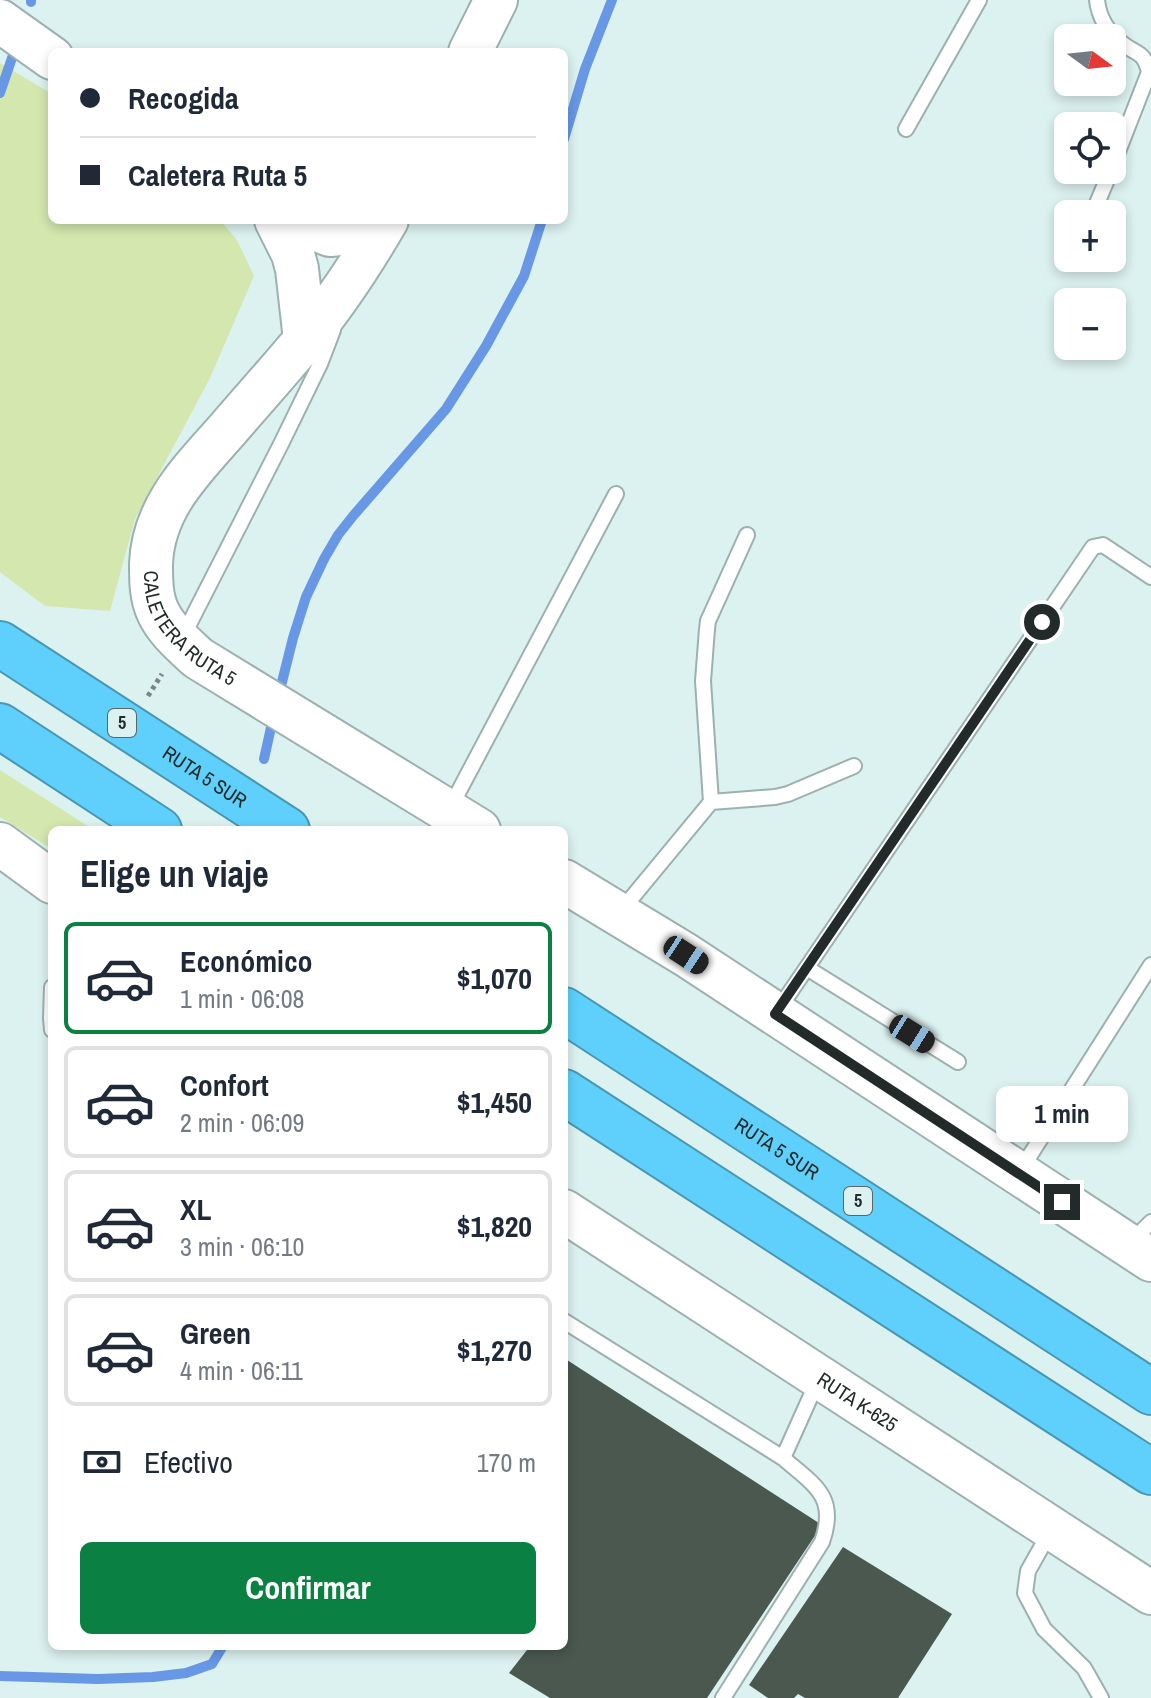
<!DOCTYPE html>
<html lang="es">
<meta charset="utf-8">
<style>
:root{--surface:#fff;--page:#f2f2f3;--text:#1f2937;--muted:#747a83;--line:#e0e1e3;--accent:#0b8043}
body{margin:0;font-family:"Archivo Narrow",sans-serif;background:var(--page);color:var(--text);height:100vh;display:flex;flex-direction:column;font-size:30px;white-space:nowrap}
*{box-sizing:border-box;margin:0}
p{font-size:26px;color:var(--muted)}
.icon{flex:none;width:44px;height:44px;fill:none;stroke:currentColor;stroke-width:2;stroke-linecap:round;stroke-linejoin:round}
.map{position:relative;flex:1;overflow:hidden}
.details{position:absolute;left:48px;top:826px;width:520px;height:824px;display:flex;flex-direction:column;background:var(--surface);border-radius:12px;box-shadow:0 4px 12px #0003}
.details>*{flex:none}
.hud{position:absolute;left:48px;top:48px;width:520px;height:176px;border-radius:12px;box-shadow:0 4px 12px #0003;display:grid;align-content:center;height:176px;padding:0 32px;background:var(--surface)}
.needle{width:52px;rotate:105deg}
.buttons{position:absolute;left:1054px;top:24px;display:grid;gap:16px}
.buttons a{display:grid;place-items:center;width:72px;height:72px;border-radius:12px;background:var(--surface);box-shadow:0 4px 12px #0003;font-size:40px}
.end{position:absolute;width:36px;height:36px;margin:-18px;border:10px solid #232b2a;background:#fff;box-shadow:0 0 0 4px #fff}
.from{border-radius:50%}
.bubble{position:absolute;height:56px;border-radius:12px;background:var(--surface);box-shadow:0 4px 12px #0003;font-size:26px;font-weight:700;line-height:56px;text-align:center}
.car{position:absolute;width:24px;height:48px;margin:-24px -12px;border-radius:10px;box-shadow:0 0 6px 2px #0007;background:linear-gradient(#222 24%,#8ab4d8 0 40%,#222 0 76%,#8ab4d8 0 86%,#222 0)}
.hud b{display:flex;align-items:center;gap:28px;height:76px;font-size:30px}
.hud b+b{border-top:2px solid var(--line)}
.hud i{width:20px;height:20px;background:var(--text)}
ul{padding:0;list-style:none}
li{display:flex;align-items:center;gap:24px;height:112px;margin:0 16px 12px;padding:0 16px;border:4px solid var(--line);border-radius:12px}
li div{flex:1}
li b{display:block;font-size:30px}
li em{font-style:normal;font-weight:700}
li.on{border-color:var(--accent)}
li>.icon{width:72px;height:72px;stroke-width:1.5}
h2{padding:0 32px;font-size:36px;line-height:96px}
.pay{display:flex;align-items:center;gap:20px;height:88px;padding:0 32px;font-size:30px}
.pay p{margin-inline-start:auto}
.button{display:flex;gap:16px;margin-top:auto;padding:16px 32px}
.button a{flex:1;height:92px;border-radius:12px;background:var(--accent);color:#fff;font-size:32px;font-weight:700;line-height:92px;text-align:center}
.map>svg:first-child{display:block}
</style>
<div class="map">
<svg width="1151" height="1698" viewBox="0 0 1151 1698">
<rect width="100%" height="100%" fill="#dcf2f0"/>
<path fill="#d3e7ae" d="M0,63l52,31v126h168l17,20 17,36 -44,102 -75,141 -25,92 -65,-5 -45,-34z
M0,770l94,60h-42v19l-52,-32z"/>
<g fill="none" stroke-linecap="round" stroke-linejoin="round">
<path stroke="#6897e6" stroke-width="10" d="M31,0v2
M0,93l14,-41
M564,139l21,-70 27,-69
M279,694l14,-56 13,-41 18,-38 14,-24 15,-19 93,-107 40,-63 38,-70 18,-56
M264,759l10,-45
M0,1676l98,3 55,-2 33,-4 26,-9 11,-18"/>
</g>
<path fill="#4a5850" d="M564,1358l258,167 -115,173h-157l-41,-25 18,-23 -6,-4h43z
M843,1547l109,67 -54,84h-93l-7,-4 -4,4h-26l-19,-13z"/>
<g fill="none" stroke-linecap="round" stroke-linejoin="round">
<defs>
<path id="lane" d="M1097,0c2,19 11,32 26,44 14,11 21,7 26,28l-37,95
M906,129l73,-129
M1093,213l18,-43
M182,638l99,-194 39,-80 13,-34
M711,802l-8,-121 4,-52 1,-8 39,-86
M450,808l166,-314
M620,912l91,-110 64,-5 13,-3 66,-28
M807,968l151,94
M52,987l-1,31 1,12
M778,1010l315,-463 10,-2 48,32
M1020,1171l131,-206
M1131,1242l20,-20
M564,1321l219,137 35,-78
M1050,1532l-22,39 -3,22 19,36 40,39 17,30
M723,1698l99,-156c16,-46 -8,-57 -39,-84"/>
<g id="secondary">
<path d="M0,21l52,37"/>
<path d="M470,52l26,-52"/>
<path d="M276,220l17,34 4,15 8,71"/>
<path d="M292,220l38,15 21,-2 30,-13"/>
<path id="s1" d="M387,220c-25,43 -51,83 -83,121 -25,30 -51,59 -76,88 -36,41 -75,78 -77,135 0,17 0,33 7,48 9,19 25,32 40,46l281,172"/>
<path d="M0,844l52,38"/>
<path d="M564,881l122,74 465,305"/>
<path id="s2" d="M564,1211l587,382"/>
</g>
<g id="highway">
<path id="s3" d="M0,644l287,186"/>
<path d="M0,726l159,104"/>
<path id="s4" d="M564,1010l587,382"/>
<path d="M564,1092l587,380"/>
</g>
</defs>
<use href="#lane" stroke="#9cb1af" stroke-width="18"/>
<use href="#secondary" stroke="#9cb1af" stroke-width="46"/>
<use href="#highway" stroke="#4996b2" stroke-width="48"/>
<path stroke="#788685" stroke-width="5" stroke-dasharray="4 4" stroke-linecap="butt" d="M148,696l14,-22"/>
<use href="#lane" stroke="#fff" stroke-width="14"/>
<use href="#secondary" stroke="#fff" stroke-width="42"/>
<use href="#highway" stroke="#5ed0fb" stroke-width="44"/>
</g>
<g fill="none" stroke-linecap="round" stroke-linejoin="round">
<path stroke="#232b2a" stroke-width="10" d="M1042,622l-267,392 287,188"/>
</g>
<g text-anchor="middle" stroke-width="8" stroke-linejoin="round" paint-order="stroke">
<g fill="#dcf2f0" stroke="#5a6765" stroke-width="2">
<rect x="108" y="709" width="28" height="28" rx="6"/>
<rect x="844" y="1187" width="28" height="28" rx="6"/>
</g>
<g font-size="18" font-weight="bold" fill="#232b2a">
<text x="122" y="729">5</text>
<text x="858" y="1207">5</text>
</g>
<g font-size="20" fill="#232b2a" stroke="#dcf2f0">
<text dy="7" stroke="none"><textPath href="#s1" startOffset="502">CALETERA RUTA 5</textPath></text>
<text dy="7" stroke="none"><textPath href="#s3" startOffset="244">RUTA 5 SUR</textPath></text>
<text dy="7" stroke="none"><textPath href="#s4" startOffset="254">RUTA 5 SUR</textPath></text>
<text dy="7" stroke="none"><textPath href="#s2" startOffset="350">RUTA K-625</textPath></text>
</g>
</g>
</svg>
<div class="buttons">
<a><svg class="needle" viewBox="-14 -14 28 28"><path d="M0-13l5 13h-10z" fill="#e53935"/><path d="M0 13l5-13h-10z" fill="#747a83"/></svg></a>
<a><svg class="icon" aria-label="locate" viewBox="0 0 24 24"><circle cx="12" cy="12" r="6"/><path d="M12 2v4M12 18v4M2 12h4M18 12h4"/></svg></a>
<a>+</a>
<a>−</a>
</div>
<i class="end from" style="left:1042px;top:622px"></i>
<i class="end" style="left:1062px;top:1202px"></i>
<div class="bubble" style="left:996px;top:1086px;width:132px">1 min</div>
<i class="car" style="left:686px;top:955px;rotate:123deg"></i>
<i class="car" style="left:912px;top:1034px;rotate:122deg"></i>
<div class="hud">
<b><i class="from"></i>Recogida</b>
<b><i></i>Caletera Ruta 5</b>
</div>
<section class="details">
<h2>Elige un viaje</h2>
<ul>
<li class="on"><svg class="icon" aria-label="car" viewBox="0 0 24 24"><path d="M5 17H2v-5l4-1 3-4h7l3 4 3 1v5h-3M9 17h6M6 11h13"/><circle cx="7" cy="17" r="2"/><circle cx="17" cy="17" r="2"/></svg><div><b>Económico</b><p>1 min · 06:08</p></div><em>$1,070</em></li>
<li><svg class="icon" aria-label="car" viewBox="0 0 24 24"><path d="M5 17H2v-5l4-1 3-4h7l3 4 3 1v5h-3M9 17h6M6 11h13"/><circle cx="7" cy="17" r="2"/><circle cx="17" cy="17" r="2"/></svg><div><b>Confort</b><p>2 min · 06:09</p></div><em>$1,450</em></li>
<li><svg class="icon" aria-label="car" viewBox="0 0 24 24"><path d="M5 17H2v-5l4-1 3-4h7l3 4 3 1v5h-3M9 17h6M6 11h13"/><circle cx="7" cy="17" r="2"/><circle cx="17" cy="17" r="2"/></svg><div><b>XL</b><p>3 min · 06:10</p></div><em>$1,820</em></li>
<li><svg class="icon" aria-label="car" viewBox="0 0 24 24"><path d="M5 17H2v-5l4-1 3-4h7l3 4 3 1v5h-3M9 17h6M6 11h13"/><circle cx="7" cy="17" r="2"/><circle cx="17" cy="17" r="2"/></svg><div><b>Green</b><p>4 min · 06:11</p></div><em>$1,270</em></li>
</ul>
<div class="pay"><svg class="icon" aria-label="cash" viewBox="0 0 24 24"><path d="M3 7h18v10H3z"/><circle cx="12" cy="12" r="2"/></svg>Efectivo<p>170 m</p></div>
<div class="button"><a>Confirmar</a></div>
</section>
</div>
